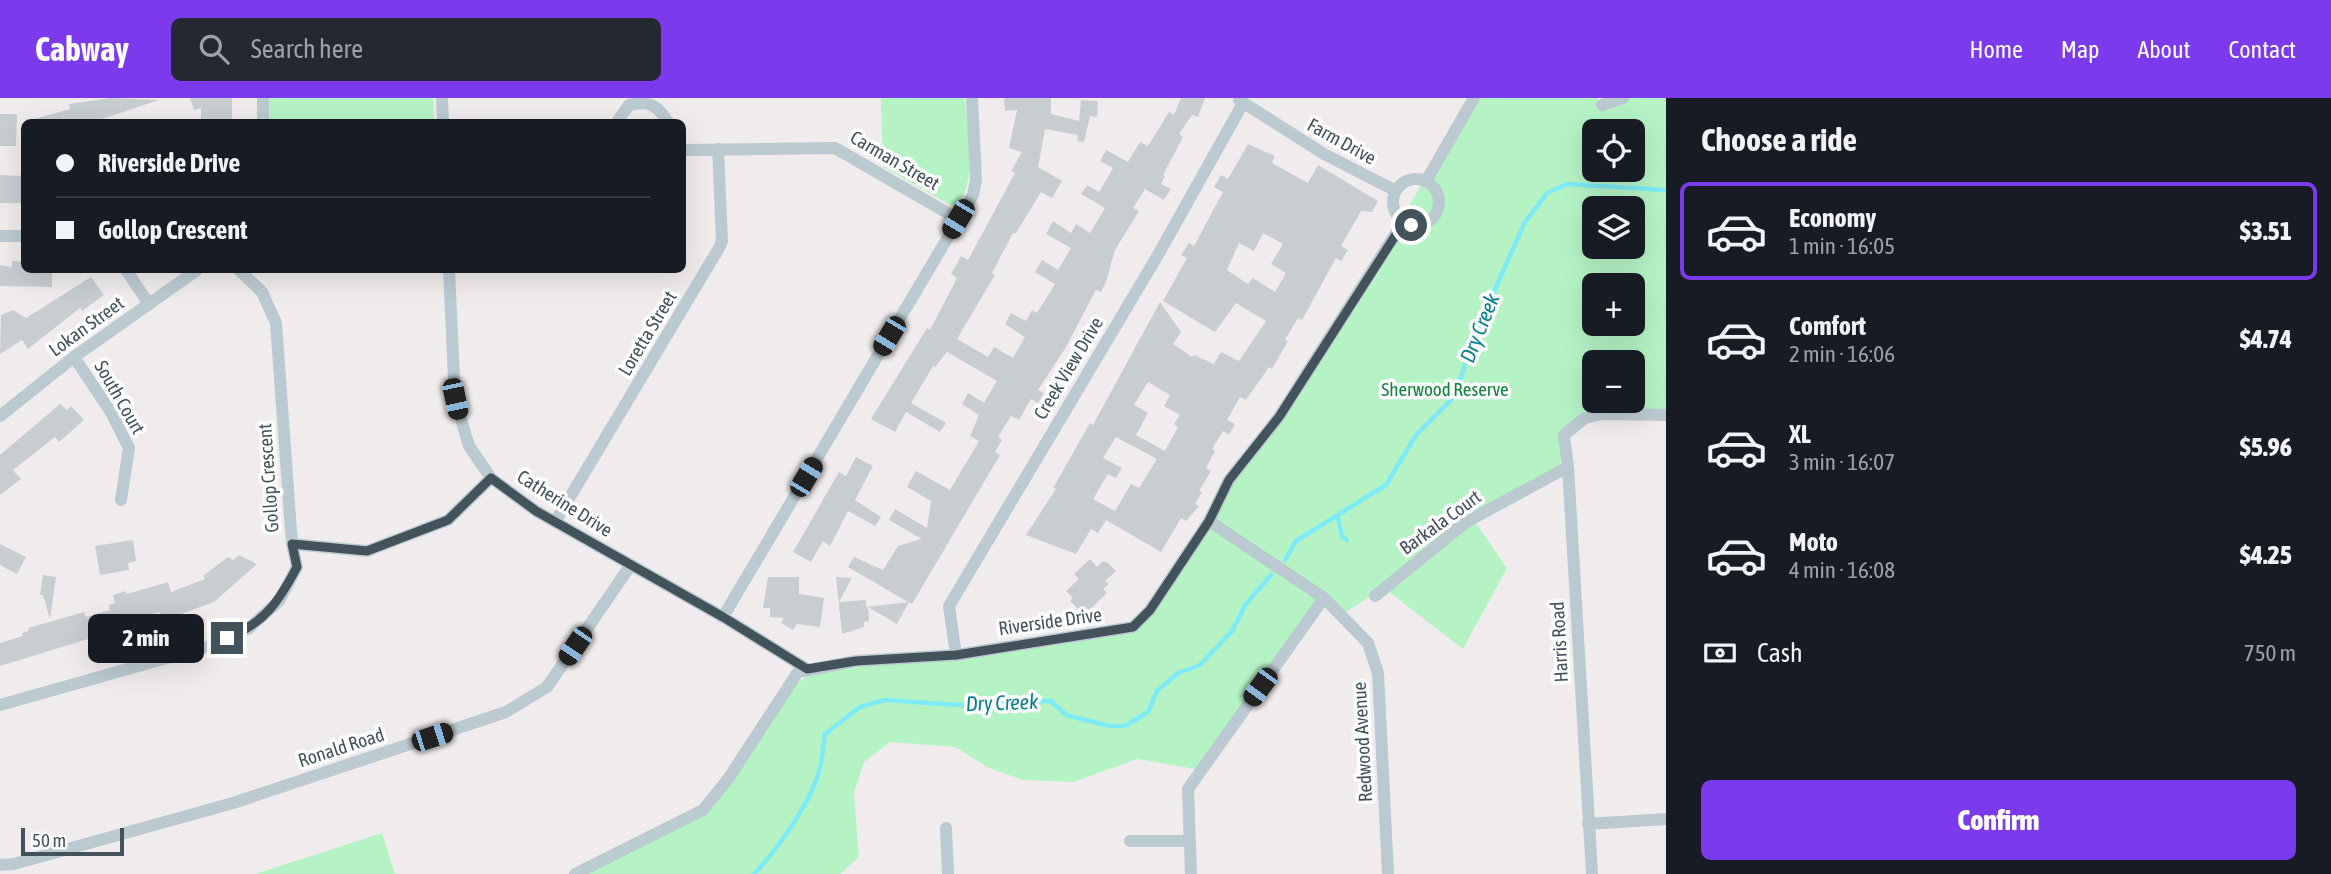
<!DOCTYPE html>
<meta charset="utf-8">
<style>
:root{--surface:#171b24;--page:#242831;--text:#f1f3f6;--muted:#9ea1a6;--line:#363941;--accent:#7c3aed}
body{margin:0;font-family:"Asap Condensed",sans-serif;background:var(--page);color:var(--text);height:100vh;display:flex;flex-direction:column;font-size:26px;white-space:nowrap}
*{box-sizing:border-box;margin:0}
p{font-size:23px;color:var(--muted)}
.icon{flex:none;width:38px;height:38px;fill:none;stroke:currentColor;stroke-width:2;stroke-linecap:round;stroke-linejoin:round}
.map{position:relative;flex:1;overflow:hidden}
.drawer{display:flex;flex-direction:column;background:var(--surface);width:665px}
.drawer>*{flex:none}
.hud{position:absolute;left:21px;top:21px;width:665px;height:154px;border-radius:10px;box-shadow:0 7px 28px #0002;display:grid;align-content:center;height:154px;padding:0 35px;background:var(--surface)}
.buttons{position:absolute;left:1582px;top:21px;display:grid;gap:14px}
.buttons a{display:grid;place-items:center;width:63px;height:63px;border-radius:10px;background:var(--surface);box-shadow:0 7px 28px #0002;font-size:35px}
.scale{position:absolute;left:21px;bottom:18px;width:103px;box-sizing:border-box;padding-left:7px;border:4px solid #43535c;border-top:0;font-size:19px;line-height:24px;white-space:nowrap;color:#43535c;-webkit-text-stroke:5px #fff;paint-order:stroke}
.end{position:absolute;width:32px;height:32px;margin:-16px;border:9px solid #43535c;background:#fff;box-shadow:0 0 0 4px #fff}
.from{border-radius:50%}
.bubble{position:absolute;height:49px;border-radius:10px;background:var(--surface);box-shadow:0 7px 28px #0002;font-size:23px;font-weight:800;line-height:49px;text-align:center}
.car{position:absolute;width:21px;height:42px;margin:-21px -10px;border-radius:9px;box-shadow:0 0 5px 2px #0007;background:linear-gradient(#222 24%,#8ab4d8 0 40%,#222 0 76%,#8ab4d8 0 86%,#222 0)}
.hud b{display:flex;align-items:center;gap:24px;height:66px;font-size:26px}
.hud b+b{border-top:2px solid var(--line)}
.hud i{width:18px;height:18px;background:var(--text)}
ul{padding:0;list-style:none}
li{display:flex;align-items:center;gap:21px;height:98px;margin:0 14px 10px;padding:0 21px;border:4px solid transparent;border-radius:10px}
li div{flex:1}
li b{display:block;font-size:26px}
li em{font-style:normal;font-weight:800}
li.active{border-color:var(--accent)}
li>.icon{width:63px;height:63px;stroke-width:1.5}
h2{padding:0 35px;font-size:32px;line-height:84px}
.pay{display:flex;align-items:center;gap:18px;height:77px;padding:0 35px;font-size:26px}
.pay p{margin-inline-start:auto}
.button{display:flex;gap:14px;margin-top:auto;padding:14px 35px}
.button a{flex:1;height:80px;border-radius:10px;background:var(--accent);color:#fff;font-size:28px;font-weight:800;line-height:80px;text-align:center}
header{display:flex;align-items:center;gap:42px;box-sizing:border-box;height:98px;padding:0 35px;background:var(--accent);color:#fff}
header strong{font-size:33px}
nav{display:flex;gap:38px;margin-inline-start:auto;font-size:24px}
.search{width:490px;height:63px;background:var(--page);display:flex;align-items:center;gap:18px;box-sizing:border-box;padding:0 24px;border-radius:10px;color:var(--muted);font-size:26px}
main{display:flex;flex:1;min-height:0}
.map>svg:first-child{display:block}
</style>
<header>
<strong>Cabway</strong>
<div class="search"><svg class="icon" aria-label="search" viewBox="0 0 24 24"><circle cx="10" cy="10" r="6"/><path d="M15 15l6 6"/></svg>Search here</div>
<nav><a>Home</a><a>Map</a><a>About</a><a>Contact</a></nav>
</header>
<main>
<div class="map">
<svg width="1666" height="776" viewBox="0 0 1666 776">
<rect width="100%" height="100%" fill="#f0eced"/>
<path fill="#b5f3c5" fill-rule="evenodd" d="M263,0h170l1,24h-171z
M881,0h84c2,37 14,79 -9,110l-73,-41z
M1474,0h123l5,7 27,-7h37v316h-65l-37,21 -5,38 -86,46 34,49 -44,81 -79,-61 -43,27 -17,-17 -123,172 -64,-11 -63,23 -51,-2 -34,-12 -34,-21 -65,-5 -26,20 -10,31 5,64 -19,17h-265l128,-64 89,-122 17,-14 324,-47 76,-106 97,-145zM1594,33h39v39h-39zM1594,110h39v39h-39zM1594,187h39v39h-39zM1594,264h39v39h-39z
M382,735l13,41h-140z"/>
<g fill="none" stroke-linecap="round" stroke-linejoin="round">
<path stroke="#7deaf5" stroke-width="4.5" d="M1338,420l4,18 5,4
M1285,462l11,-19 90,-56 30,-50 39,-39 18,-57 52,-117 22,-29 20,-9 99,6
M754,776c23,-24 59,-74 66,-107 3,-10 3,-22 5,-33l35,-27 25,-7 102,7 28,-6h36l15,14 43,11h16l23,-14 9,-21 21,-18 22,-8 32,-34 14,-27 25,-29"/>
</g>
<path fill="#c8cdd2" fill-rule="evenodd" d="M110,0l49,2 -66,22h-58l-1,-3 36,-10 -1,-5z
M190,0h42v24h-31v-14l-7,2z
M1004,0h47v16l28,7 2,-21 17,1 -1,16 -7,-1 -6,26 -7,-1 1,-6 -33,-6 -7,38 24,14 -10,17 -11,-6 -25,41h-3l-21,40 3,2 -38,64 31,18 6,-10 19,11 12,-21 -20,-13 6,-11 15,8 6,-11 5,3 18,-29 -20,-12 7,-12 16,10 13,-22 -25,-14 7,-13 18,12 5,-9 14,9 15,-25 -24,-14 6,-9 12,7 14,-24 -13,-7 6,-11 22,12 12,-20 8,4 21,-34 5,3 7,-17h24l-7,19 -6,-2 -13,19 4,3 -20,38 2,1 -4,8 10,5 -7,11 -19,-11 -12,19 6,3 -24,39 -9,32 -5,10 -5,-2 -30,57 -28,43 6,3 -6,10 -7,-4 -12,21 -8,-4 -13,21 4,3 -7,12 5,3 -88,149 -3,-2 -12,22 -29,-17 1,14 -5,1v5l-22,7 -6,-57 16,1 -13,24 27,-2v7l42,-5 -60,-35 6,-10 29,13 15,-24 24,-7 -33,-19 6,-11 32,19 4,-27 -24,-14 9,-16 34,19 29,-49 -9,-5 9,-21 -17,-11 6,-11 16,10 13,-22 -50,-29 -12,15 -2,-1 -22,37 35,20 -6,9 -34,-20 -11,20 -24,-13 56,-91 3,2 27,-52 -6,-4 10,-18 7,4 47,-87 -4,-2 11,-19 -13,-4 8,-38 -12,1z
M0,16h17l-1,32h-16z
M1248,46l27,12 -3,7 36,20 10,-18 60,36 -6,11 -11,-1 -20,35 7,4 -7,11 -5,-3 -34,62 -4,-2 -13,22 3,1 -16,28 -3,-2 -23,33 -6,-3 -13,23 8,4 -6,11 -6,-4 -11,18 3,2 -9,17 5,3 -12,20 3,1 -7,12 4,2 -13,15 -5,-3 -20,34 -55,-32 -8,13 -7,-4 -15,25 -50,-19 30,-46 -3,-1 37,-65 3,2 67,-123 21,30 -8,12 19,13 2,-2 20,9 7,-12 18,9 27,-40 -30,-18 -21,29 -52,-31 24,-43 -6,-3 8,-12 5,3 29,-54 -9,-5 7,-12 7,4zM1263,135l20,11 -12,20 15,9 -11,19 -22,-14 -5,6 -21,-14 12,-27 15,8zM1148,284l22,13 -6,11 16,9 -6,9 4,3 -13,24 -29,-16 12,-22 -14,-8zM1116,339l41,22 -18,29 -8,-4 -16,27 -22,-12 15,-25 8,4 6,-10 -19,-10z
M0,77l24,1v27h-24z
M12,163l12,1v8h28v17l-52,-1v-21l12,2z
M91,179l13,18 -22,16 -2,-3 -52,41 -6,-9 -22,14 1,-39 12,-5 13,8z
M60,306l7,6 4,-4 13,14 -25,22 -4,-5 -42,33 8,9 -21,16v-40z
M856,359l17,9 -18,34 26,17 -6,9 -27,-15 -18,35 -7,-5 -12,21 -18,-10 46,-80 7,4z
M133,442l3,21 -8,2 1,7 -29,5 -5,-29z
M0,446l26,13 -9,17 -17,-9z
M239,457l18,9 -43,38 -33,12 -20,4 -2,-6 -24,7 1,6 -13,4 -2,-5 -22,7 2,4 -101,31v-23l23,-7 -1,-3 7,-2 -1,-3 56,-16 2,5 24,-7 -1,-5 6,-2 -2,-8 13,-4 1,3 41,-12 3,10 34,-13 -2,-3 25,-19 5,3z
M1090,461l7,8 6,-6 5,2 8,8 -11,10 4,3 -6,5 4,4 -23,22 -14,-14 3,-3 -7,-7 13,-12 -5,-5z
M43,477l13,2 -6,42 -7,-24h-3z
M768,479h31v17l25,4 -4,29 -23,-3 -4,6 -12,-7 3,-5 -14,-1v-9h-7z"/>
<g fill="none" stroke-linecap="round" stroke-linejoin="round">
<path stroke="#bbcad1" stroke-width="12" d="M263,0v24
M442,0l1,24
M1239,2l85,54 72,37
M1602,7l21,-7
M617,24l12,-17c20,-5 28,0 39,17
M682,52l153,-2 123,71
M1393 104a23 23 0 1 1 46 0a23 23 0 1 1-46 0Z
M1426,83l48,-83
M0,138h24
M126,172l23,34
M449,172l6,129 14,47 22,32 45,33 187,106 84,52
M74,259l38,57 17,34 -8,52
M0,318l74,-59 123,-87
M1209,423l115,77 44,45 10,30 10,201
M555,424l164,-274 3,-7 -4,-92
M292,446l75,7 81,-31 43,-42
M1375,498l91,-74 102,-55
M723,519l250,-422 3,-15 -4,-82
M956,557l-7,-49 209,-351 84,-150
M0,607l206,-58 42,-18 31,-28 18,-34 -5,-23 -16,-221 -14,-31 -23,-22
M1588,726l78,-5
M946,730l2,46
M1130,743h59
M0,767l14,-1 219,-61 273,-91 41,-25 83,-121
M575,776l128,-64 25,-31 70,-107 58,-11 100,-6 177,-28 17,-17 59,-89 20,-41 50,-63 124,-195
M1191,776l-3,-85 136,-191
M1592,776l-24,-407 -4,-32 21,-17 16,-4 65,1"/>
</g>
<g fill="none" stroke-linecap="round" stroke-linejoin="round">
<path stroke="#43535c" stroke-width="9" d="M227,540c38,-15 52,-37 70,-71l-5,-23 75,7 81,-31 43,-42 45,33 187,106 84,52 49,-8 100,-6 177,-28 17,-17 59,-89 20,-41 50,-63 125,-195 7,3"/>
</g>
<g text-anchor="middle" stroke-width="7" stroke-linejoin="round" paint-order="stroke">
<g font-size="19" fill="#43535c" stroke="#fff">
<text transform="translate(1342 43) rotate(29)" y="7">Farm Drive</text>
<text transform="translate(895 62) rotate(30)" y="7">Carman Street</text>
<text transform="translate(86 228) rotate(-36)" y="7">Lokan Street</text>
<text transform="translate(647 235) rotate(-59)" y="7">Loretta Street</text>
<text transform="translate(1068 270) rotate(-59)" y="7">Creek View Drive</text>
<text transform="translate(120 299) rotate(60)" y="7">South Court</text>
<text transform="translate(268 380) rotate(-94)" y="7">Gollop Crescent</text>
<text transform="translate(565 405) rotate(32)" y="7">Catherine Drive</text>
<text transform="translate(1440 424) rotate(-36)" y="7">Barkala Court</text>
<text transform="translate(1050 523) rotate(-8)" y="7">Riverside Drive</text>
<text transform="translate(1559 544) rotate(-93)" y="7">Harris Road</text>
<text transform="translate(1362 644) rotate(-93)" y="7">Redwood Avenue</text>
<text transform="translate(341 649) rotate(-18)" y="7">Ronald Road</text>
</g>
<g font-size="19" fill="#0d843a" stroke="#fff">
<text x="1445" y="298">Sherwood Reserve</text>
</g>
<g font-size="21" font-style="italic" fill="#047e8a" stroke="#fff">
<text transform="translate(1480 230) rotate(-68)" y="7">Dry Creek</text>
<text transform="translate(1002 605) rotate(-2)" y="7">Dry Creek</text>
</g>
</g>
</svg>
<div class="buttons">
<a><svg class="icon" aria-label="locate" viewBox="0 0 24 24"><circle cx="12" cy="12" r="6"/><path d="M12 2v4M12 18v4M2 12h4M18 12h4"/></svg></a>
<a><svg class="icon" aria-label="layers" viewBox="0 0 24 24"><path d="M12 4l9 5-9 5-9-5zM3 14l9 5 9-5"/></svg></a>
<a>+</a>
<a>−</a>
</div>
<div class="scale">50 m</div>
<i class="end from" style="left:1411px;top:127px"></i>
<i class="end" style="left:227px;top:540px"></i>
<div class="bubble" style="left:88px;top:516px;width:116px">2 min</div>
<i class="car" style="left:958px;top:121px;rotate:211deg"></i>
<i class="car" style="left:889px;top:238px;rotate:211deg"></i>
<i class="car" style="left:455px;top:301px;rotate:168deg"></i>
<i class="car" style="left:806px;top:379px;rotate:31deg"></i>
<i class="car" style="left:575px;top:548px;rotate:214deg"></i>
<i class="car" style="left:1260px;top:589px;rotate:216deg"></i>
<i class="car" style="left:432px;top:639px;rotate:72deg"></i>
<div class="hud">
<b><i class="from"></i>Riverside Drive</b>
<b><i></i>Gollop Crescent</b>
</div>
</div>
<section class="drawer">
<h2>Choose a ride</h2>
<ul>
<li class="active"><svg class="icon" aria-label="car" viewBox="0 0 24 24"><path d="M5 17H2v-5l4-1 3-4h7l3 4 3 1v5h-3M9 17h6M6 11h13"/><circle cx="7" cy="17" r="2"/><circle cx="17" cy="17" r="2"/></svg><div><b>Economy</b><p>1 min · 16:05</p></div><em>$3.51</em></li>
<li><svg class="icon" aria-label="car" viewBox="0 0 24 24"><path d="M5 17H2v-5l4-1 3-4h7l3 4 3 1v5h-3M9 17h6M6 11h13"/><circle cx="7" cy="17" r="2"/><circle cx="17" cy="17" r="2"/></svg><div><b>Comfort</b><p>2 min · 16:06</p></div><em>$4.74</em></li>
<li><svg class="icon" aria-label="car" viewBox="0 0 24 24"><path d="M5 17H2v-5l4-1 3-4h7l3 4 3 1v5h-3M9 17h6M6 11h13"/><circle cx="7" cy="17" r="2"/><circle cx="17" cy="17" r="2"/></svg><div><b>XL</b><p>3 min · 16:07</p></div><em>$5.96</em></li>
<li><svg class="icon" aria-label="car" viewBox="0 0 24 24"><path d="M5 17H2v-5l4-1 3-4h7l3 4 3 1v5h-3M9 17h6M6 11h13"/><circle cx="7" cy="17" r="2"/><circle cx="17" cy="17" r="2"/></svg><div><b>Moto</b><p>4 min · 16:08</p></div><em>$4.25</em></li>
</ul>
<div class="pay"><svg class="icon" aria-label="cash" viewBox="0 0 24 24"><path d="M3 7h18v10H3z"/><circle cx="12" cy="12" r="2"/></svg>Cash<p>750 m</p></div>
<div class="button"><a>Confirm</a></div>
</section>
</main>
